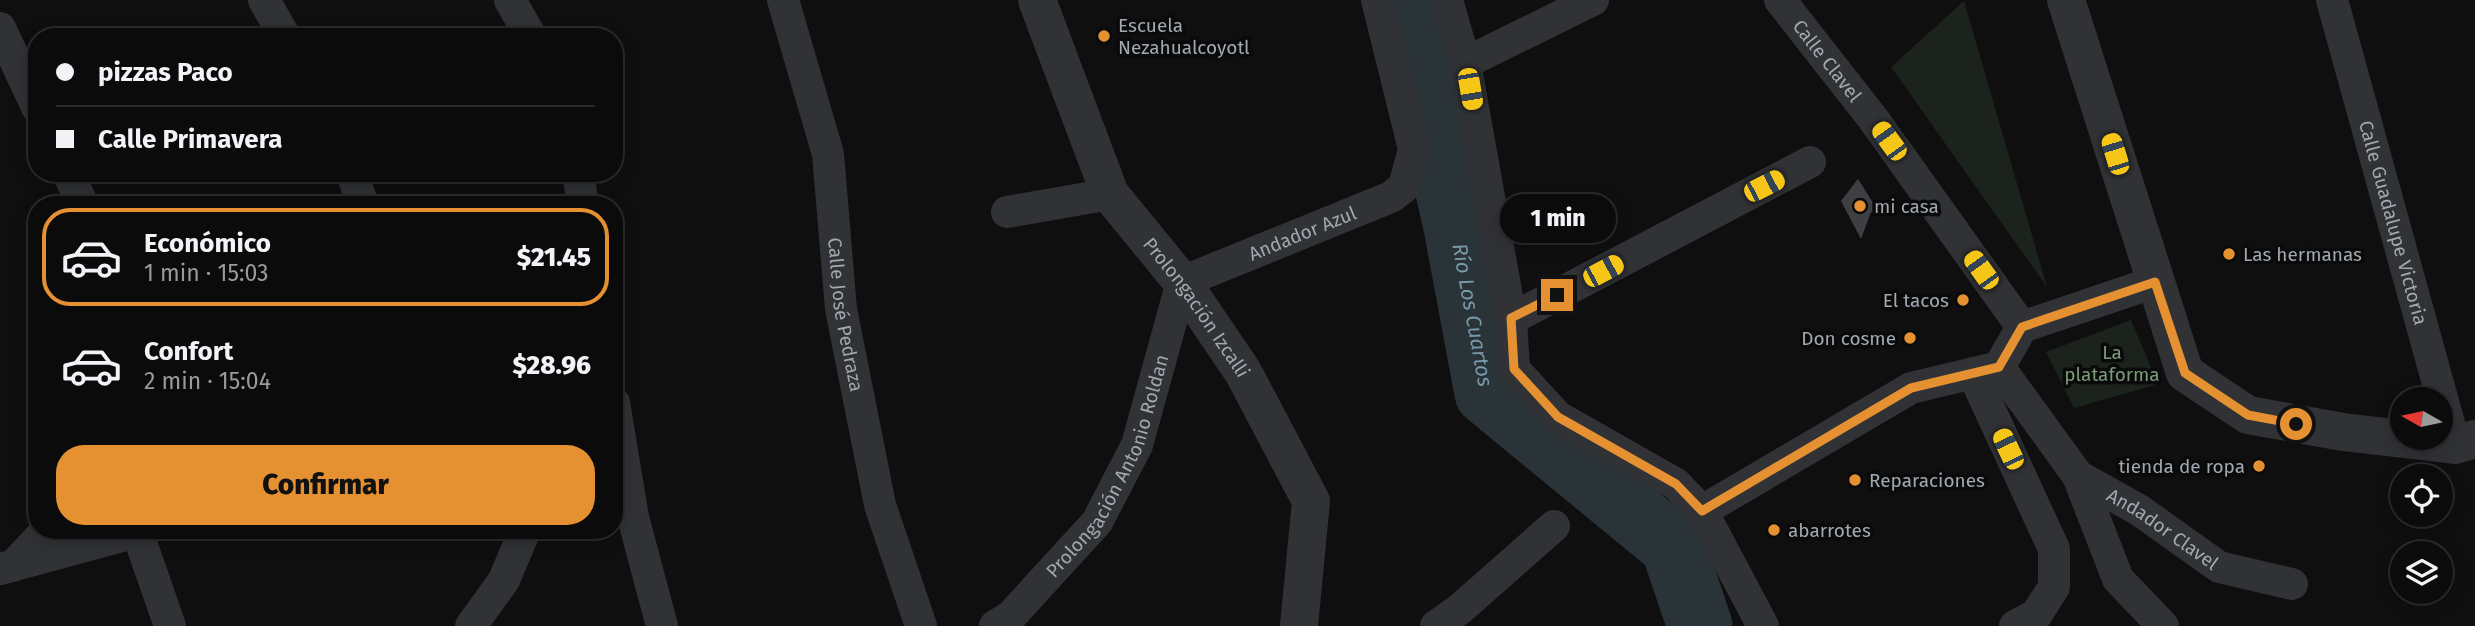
<!DOCTYPE html>
<html lang="es">
<meta charset="utf-8">
<style>
:root{--surface:#0b0b0c;--page:#141415;--text:#f1f3f6;--muted:#9a9b9d;--line:#2b2b2d;--accent:#e69131}
body{margin:0;font-family:"Fira Sans",sans-serif;background:var(--page);color:var(--text);height:100vh;display:flex;flex-direction:column;font-size:26px;white-space:nowrap}
*{box-sizing:border-box;margin:0}
p{font-size:23px;color:var(--muted)}
.icon{flex:none;width:38px;height:38px;fill:none;stroke:currentColor;stroke-width:2;stroke-linecap:round;stroke-linejoin:round}
.map{position:relative;flex:1;overflow:hidden}
.panel{position:absolute;left:28px;top:196px;width:595px;height:343px;display:flex;flex-direction:column;background:var(--surface);border-radius:28px;box-shadow:0 4px 18px #0003,0 0 0 2px var(--line)}
.panel>*{flex:none}
.top-card{position:absolute;left:28px;top:28px;width:595px;height:154px;border-radius:28px;box-shadow:0 4px 18px #0003,0 0 0 2px var(--line);display:grid;align-content:center;height:154px;padding:0 28px;background:var(--surface)}
.needle{width:46px;rotate:279deg}
.tools{position:absolute;left:2390px;top:387px;display:grid;gap:14px}
.tools a{display:grid;place-items:center;width:63px;height:63px;border-radius:50%;background:var(--surface);box-shadow:0 4px 18px #0003,0 0 0 2px var(--line);font-size:35px}
.end{position:absolute;width:32px;height:32px;margin:-16px;border:9px solid #e69131;background:#111;box-shadow:0 0 0 4px #111}
.from{border-radius:50%}
.bubble{position:absolute;height:49px;border-radius:24px;background:var(--surface);box-shadow:0 4px 18px #0003,0 0 0 2px var(--line);font-size:23px;font-weight:800;line-height:49px;text-align:center}
.car{position:absolute;width:21px;height:42px;margin:-21px -10px;border-radius:9px;box-shadow:0 0 5px 2px #0007;background:linear-gradient(#f5c518 24%,#345 0 40%,#f5c518 0 76%,#345 0 86%,#f5c518 0)}
.top-card b{display:flex;align-items:center;gap:24px;height:66px;font-size:26px}
.top-card b+b{border-top:2px solid var(--line)}
.top-card i{width:18px;height:18px;background:var(--text)}
ul{padding:12px 0 0;list-style:none}
li{display:flex;align-items:center;gap:21px;height:98px;margin:0 14px 10px;padding:0 14px;border:4px solid transparent;border-radius:28px}
li div{flex:1}
li b{display:block;font-size:26px}
li em{font-style:normal;font-weight:800}
li.selected{border-color:var(--accent)}
li>.icon{width:63px;height:63px;stroke-width:1.5}
.cta{display:flex;gap:14px;margin-top:auto;padding:14px 28px}
.cta a{flex:1;height:80px;border-radius:28px;background:var(--accent);color:#111;font-size:28px;font-weight:800;line-height:80px;text-align:center}
.map>svg:first-child{display:block}
</style>
<div class="map">
<svg width="2475" height="626" viewBox="0 0 2475 626">
<rect width="100%" height="100%" fill="#0f0f10"/>
<path fill="#1c231c" d="M1964,1l83,286 -156,-220z
M2131,320l27,64 -84,24 -28,-56z"/>
<g fill="none" stroke-linecap="round" stroke-linejoin="round">
<path stroke="#2a3338" stroke-width="65" id="s1" d="M1405,0l51,227 31,166 186,153 27,80"/>
</g>
<path fill="#3e3f43" d="M1858,179l24,38 -11,-5 -10,27 -20,-38z"/>
<g fill="none" stroke-linecap="round" stroke-linejoin="round">
<g stroke="#303235" stroke-width="32">
<path d="M264,0l21,37"/>
<path d="M510,0l21,37"/>
<path id="s2" d="M783,0l45,154 13,155 39,196 41,121"/>
<path d="M1447,0l18,63 46,256 3,50 44,48 118,67 26,27 61,115"/>
<path id="s3" d="M1780,0l94,120 148,207"/>
<path id="s4" d="M2332,0l123,445"/>
<path d="M0,28l37,79"/>
<path d="M1465,63l128,-63"/>
<path d="M68,173l15,32"/>
<path d="M352,173l11,32"/>
<path d="M578,173l5,32"/>
<path d="M1007,212l103,-18"/>
<path d="M1511,319l299,-157"/>
<path d="M1999,367l79,109 40,103 45,47"/>
<path d="M1973,373l81,176v38l-18,28 -21,11"/>
<path d="M614,403l19,114 29,109"/>
<path id="s5" d="M2078,476l61,34 80,57 73,17"/>
<path d="M1702,511l209,-123 88,-21 23,-40 133,-45"/>
<path d="M138,534l32,92"/>
<path d="M13,566l34,-36"/>
<path d="M0,569l144,-39"/>
<path d="M471,626l33,-46 21,-50"/>
<path id="s6" d="M995,626l16,-10 86,-94 40,-77 45,-163 209,-85 13,-10 10,-38 -37,-149"/>
<path d="M1436,626l24,-17 94,-83"/>
</g>
<g stroke="#303235" stroke-width="38">
<path id="s7" d="M1037,0l73,194 72,88 61,90 68,129 -12,125"/>
<path d="M2066,0l119,373 63,42 95,17 112,13 20,-6"/>
</g>
</g>
<g fill="none" stroke-linecap="round" stroke-linejoin="round">
<path stroke="#e69131" stroke-width="9" d="M1557,295l-46,23 3,51 44,48 118,67 26,27 209,-123 88,-21 23,-40 133,-45 30,91 63,42 48,9"/>
</g>
<g fill="#e69131" stroke="#0a0a0b" stroke-width="2.5">
<circle cx="1104" cy="36" r="7"/>
<circle cx="1860" cy="206" r="7"/>
<circle cx="2229" cy="254" r="7"/>
<circle cx="1963" cy="300" r="7"/>
<circle cx="1910" cy="338" r="7"/>
<circle cx="2259" cy="466" r="7"/>
<circle cx="1855" cy="480" r="7"/>
<circle cx="1774" cy="530" r="7"/>
</g>
<g text-anchor="middle" stroke-width="7" stroke-linejoin="round" paint-order="stroke">
<g font-size="19" fill="#a1a8b0" stroke="#0a0a0b" text-anchor="start">
<text x="1118" y="32">Escuela<tspan x="1118" dy="22">Nezahualcoyotl</tspan></text>
<text x="1874" y="213">mi casa</text>
<text x="2243" y="261">Las hermanas</text>
<text x="1949" y="307" text-anchor="end">El tacos</text>
<text x="1896" y="345" text-anchor="end">Don cosme</text>
<text x="2245" y="473" text-anchor="end">tienda de ropa</text>
<text x="1869" y="487">Reparaciones</text>
<text x="1788" y="537">abarrotes</text>
</g>
<g font-size="19" fill="#a1a8b0" stroke="#0a0a0b">
<text dy="7" stroke="none"><textPath href="#s3" startOffset="77">Calle Clavel</textPath></text>
<text dy="7" stroke="none"><textPath href="#s4" startOffset="231">Calle Guadalupe Victoria</textPath></text>
<text dy="7" stroke="none"><textPath href="#s6" startOffset="532">Andador Azul</textPath></text>
<text dy="7" stroke="none"><textPath href="#s7" startOffset="350">Prolongación Izcalli</textPath></text>
<text dy="7" stroke="none"><textPath href="#s2" startOffset="322">Calle José Pedraza</textPath></text>
<text dy="7" stroke="none"><textPath href="#s6" startOffset="201">Prolongación Antonio Roldan</textPath></text>
<text dy="7" stroke="none"><textPath href="#s5" startOffset="100">Andador Clavel</textPath></text>
</g>
<g font-size="19" fill="#7b9b79" stroke="#0a0a0b">
<text x="2112" y="359">La<tspan x="2112" dy="22">plataforma</tspan></text>
</g>
<g font-size="21" font-style="italic" fill="#799aaa" stroke="#0a0a0b">
<text dy="7" stroke="none"><textPath href="#s1" startOffset="322">Río Los Cuartos</textPath></text>
</g>
</g>
</svg>
<div class="tools">
<a><svg class="needle" viewBox="-14 -14 28 28"><path d="M0-13l5 13h-10z" fill="#e53935"/><path d="M0 13l5-13h-10z" fill="#9a9b9d"/></svg></a>
<a><svg class="icon" aria-label="locate" viewBox="0 0 24 24"><circle cx="12" cy="12" r="6"/><path d="M12 2v4M12 18v4M2 12h4M18 12h4"/></svg></a>
<a><svg class="icon" aria-label="layers" viewBox="0 0 24 24"><path d="M12 4l9 5-9 5-9-5zM3 14l9 5 9-5"/></svg></a>
</div>
<i class="end from" style="left:2296px;top:424px"></i>
<i class="end" style="left:1557px;top:295px"></i>
<div class="bubble" style="left:1500px;top:194px;width:116px">1 min</div>
<i class="car" style="left:1470px;top:89px;rotate:170deg"></i>
<i class="car" style="left:1889px;top:141px;rotate:324deg"></i>
<i class="car" style="left:2115px;top:154px;rotate:343deg"></i>
<i class="car" style="left:1764px;top:186px;rotate:63deg"></i>
<i class="car" style="left:1981px;top:270px;rotate:324deg"></i>
<i class="car" style="left:1603px;top:271px;rotate:62deg"></i>
<i class="car" style="left:2008px;top:449px;rotate:335deg"></i>
<div class="top-card">
<b><i class="from"></i>pizzas Paco</b>
<b><i></i>Calle Primavera</b>
</div>
<section class="panel">
<ul>
<li class="selected"><svg class="icon" aria-label="car" viewBox="0 0 24 24"><path d="M5 17H2v-5l4-1 3-4h7l3 4 3 1v5h-3M9 17h6M6 11h13"/><circle cx="7" cy="17" r="2"/><circle cx="17" cy="17" r="2"/></svg><div><b>Económico</b><p>1 min · 15:03</p></div><em>$21.45</em></li>
<li><svg class="icon" aria-label="car" viewBox="0 0 24 24"><path d="M5 17H2v-5l4-1 3-4h7l3 4 3 1v5h-3M9 17h6M6 11h13"/><circle cx="7" cy="17" r="2"/><circle cx="17" cy="17" r="2"/></svg><div><b>Confort</b><p>2 min · 15:04</p></div><em>$28.96</em></li>
</ul>
<div class="cta"><a>Confirmar</a></div>
</section>
</div>
